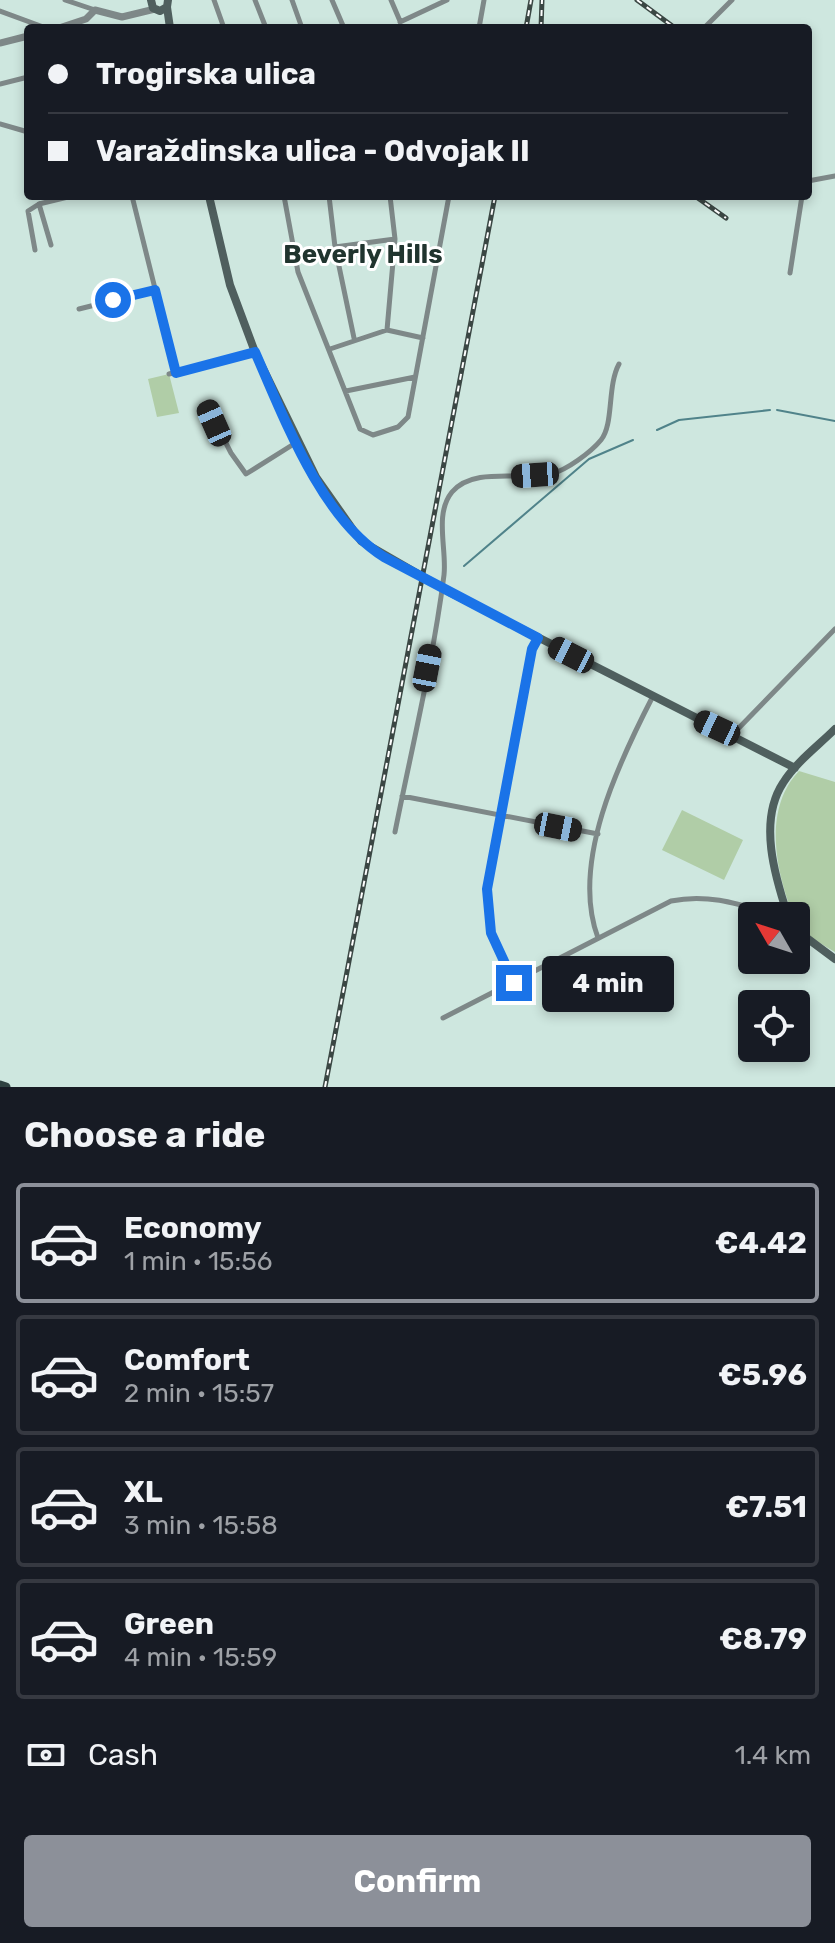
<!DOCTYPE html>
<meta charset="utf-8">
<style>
:root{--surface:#171b24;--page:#242831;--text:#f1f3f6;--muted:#9ea1a6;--line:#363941;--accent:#8c9099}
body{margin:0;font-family:Rubik,sans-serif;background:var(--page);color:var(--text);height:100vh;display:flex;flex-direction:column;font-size:30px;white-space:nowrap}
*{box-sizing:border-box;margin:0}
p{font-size:26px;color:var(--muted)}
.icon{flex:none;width:44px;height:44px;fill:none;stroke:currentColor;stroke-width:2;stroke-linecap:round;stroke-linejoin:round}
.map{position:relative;height:1087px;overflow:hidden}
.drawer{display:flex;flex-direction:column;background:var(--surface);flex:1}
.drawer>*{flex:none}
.banner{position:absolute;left:24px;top:24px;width:788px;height:176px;border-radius:8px;box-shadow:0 4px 12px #0003;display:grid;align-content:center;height:176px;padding:0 24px;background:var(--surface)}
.needle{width:52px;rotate:309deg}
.tools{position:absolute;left:738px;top:902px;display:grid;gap:16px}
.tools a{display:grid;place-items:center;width:72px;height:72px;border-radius:8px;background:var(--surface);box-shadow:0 4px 12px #0003;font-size:40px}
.end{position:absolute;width:36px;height:36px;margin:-18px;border:10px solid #1a73e8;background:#fff;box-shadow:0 0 0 4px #fff}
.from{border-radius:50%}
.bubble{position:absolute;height:56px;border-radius:8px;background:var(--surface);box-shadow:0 4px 12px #0003;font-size:26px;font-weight:700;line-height:56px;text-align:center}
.car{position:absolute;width:24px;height:48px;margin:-24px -12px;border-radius:10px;box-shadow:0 0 6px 2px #0007;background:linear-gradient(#222 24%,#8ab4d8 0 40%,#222 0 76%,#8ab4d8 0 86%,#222 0)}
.banner b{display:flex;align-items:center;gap:28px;height:76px;font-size:30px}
.banner b+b{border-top:2px solid var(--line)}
.banner i{width:20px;height:20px;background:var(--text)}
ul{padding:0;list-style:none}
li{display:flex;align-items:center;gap:24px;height:120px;margin:0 16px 12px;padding:0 8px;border:4px solid var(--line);border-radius:8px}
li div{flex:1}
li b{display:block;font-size:30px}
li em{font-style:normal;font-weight:700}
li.selected{border-color:var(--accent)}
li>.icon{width:72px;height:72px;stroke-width:1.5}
h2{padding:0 24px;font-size:36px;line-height:96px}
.pay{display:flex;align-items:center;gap:20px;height:88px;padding:0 24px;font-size:30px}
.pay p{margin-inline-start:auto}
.button{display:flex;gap:16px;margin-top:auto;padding:16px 24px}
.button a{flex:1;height:92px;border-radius:8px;background:var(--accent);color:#fff;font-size:32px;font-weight:700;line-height:92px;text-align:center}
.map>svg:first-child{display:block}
</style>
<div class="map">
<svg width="835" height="1087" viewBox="0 0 835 1087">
<rect width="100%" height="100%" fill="#cee7df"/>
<path fill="#b0cda7" d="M169,374l10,39 -22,4 -9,-38z
M799,771l36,11v170c-11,-7 -34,-18 -39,-30 -18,-43 -36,-110 3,-151z
M682,810l61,30 -19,40 -62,-30z"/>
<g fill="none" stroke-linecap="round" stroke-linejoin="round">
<path stroke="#50838a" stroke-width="2" d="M777,410l58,11
M657,430l22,-10 91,-10
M464,566l125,-107 44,-19"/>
<path stroke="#7e8888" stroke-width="5" d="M65,0l30,10
M214,0l10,28
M255,0l11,28
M292,0l10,28
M332,0l12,28
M391,0l12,28
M0,11l46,17
M400,22l47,-22
M479,28l5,-28
M704,28l28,-28
M0,84l28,-7
M0,124l28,8
M808,181l27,-5
M132,196l44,177
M284,196l14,76 62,157 13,6 25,-8 10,-10 41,-221
M329,196l6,51 19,91
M51,245l-12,-41 33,-8
M335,247l60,-8
M35,250l-7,-39 11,-7
M790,273l12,-77
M79,309l76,-19
M387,330l8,-91 -5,-43
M330,349l57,-19 36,8
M169,374l86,-22
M346,391l69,-14
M207,406l24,47 15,21 51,-32
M732,735l103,-106
M402,796l196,38
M395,832c17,-85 38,-171 49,-257 3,-26 -10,-61 8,-83 22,-26 70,-11 99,-18 16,-4 40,-22 50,-34 13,-16 6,-54 18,-76
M598,938c-28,-75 21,-176 55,-242
M514,983l-23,-50 -4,-44 45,-240 6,-11
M443,1018l228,-117c39,-8 70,4 107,15"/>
<path stroke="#7e8888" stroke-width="7" d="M59,28l27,-9 9,-9 27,7 33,-8
M0,43l28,-7"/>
<path stroke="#4f5f5e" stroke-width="8" d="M151,0l2,8 7,3 7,-4 1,-7
M167,7l3,21
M209,196l21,89 25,67 61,125 45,64 90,52 344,175
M788,916c-13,-39 -30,-95 -5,-133 13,-21 35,-37 52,-54
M796,930l39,29"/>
<path stroke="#2f4241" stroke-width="9" d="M0,1085l6,2"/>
<defs>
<path id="rail" d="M637,0l38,28
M526,28l5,-28
M541,28l1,-28
M695,196l31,22
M325,1087l170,-891"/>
</defs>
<use href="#rail" stroke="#3b4744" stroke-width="5"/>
<use href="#rail" stroke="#fff" stroke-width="2" stroke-dasharray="6" stroke-linecap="butt"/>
</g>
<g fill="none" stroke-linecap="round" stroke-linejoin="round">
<path stroke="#1a73e8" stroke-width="10" d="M113,300l42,-10 21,83 79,-21c29,66 66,166 129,205l154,81 -6,11 -45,240 4,44 23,50"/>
</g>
<g text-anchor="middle" stroke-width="6" stroke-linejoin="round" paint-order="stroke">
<g font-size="26" font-weight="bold" fill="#20342e" stroke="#fff">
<text x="363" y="263">Beverly Hills</text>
</g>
</g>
</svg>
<div class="tools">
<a><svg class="needle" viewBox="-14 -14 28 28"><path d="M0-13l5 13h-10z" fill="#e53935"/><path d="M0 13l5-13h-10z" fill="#9ea1a6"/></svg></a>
<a><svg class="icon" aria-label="locate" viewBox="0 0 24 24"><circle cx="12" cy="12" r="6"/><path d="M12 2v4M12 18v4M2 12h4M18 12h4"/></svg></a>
</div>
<i class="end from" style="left:113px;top:300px"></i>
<i class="end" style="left:514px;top:983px"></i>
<div class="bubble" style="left:542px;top:956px;width:132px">4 min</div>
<i class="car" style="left:214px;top:423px;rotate:336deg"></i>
<i class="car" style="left:535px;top:475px;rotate:266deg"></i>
<i class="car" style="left:571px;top:655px;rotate:297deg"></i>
<i class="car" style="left:427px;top:668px;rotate:11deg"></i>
<i class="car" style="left:717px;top:728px;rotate:295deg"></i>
<i class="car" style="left:558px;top:827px;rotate:101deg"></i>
<div class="banner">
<b><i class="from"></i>Trogirska ulica</b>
<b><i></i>Varaždinska ulica - Odvojak II</b>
</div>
</div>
<section class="drawer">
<h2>Choose a ride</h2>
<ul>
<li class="selected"><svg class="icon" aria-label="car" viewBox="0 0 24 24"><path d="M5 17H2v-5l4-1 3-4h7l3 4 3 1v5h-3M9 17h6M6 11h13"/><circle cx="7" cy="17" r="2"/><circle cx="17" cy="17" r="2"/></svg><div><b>Economy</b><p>1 min · 15:56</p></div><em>€4.42</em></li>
<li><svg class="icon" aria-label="car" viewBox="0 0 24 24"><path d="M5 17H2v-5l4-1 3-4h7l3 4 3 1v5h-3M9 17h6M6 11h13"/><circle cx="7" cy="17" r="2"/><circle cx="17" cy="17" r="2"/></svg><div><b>Comfort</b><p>2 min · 15:57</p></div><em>€5.96</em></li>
<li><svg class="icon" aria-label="car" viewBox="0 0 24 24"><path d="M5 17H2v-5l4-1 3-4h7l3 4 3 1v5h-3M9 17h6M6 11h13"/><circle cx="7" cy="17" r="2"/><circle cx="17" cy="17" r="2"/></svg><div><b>XL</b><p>3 min · 15:58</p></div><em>€7.51</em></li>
<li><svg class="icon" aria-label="car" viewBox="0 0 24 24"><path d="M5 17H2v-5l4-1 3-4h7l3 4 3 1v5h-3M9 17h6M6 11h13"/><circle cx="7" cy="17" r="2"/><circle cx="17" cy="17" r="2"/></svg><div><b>Green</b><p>4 min · 15:59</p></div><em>€8.79</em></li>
</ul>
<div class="pay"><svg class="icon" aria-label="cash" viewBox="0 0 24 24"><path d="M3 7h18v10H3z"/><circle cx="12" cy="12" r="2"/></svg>Cash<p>1.4 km</p></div>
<div class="button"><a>Confirm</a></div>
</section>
